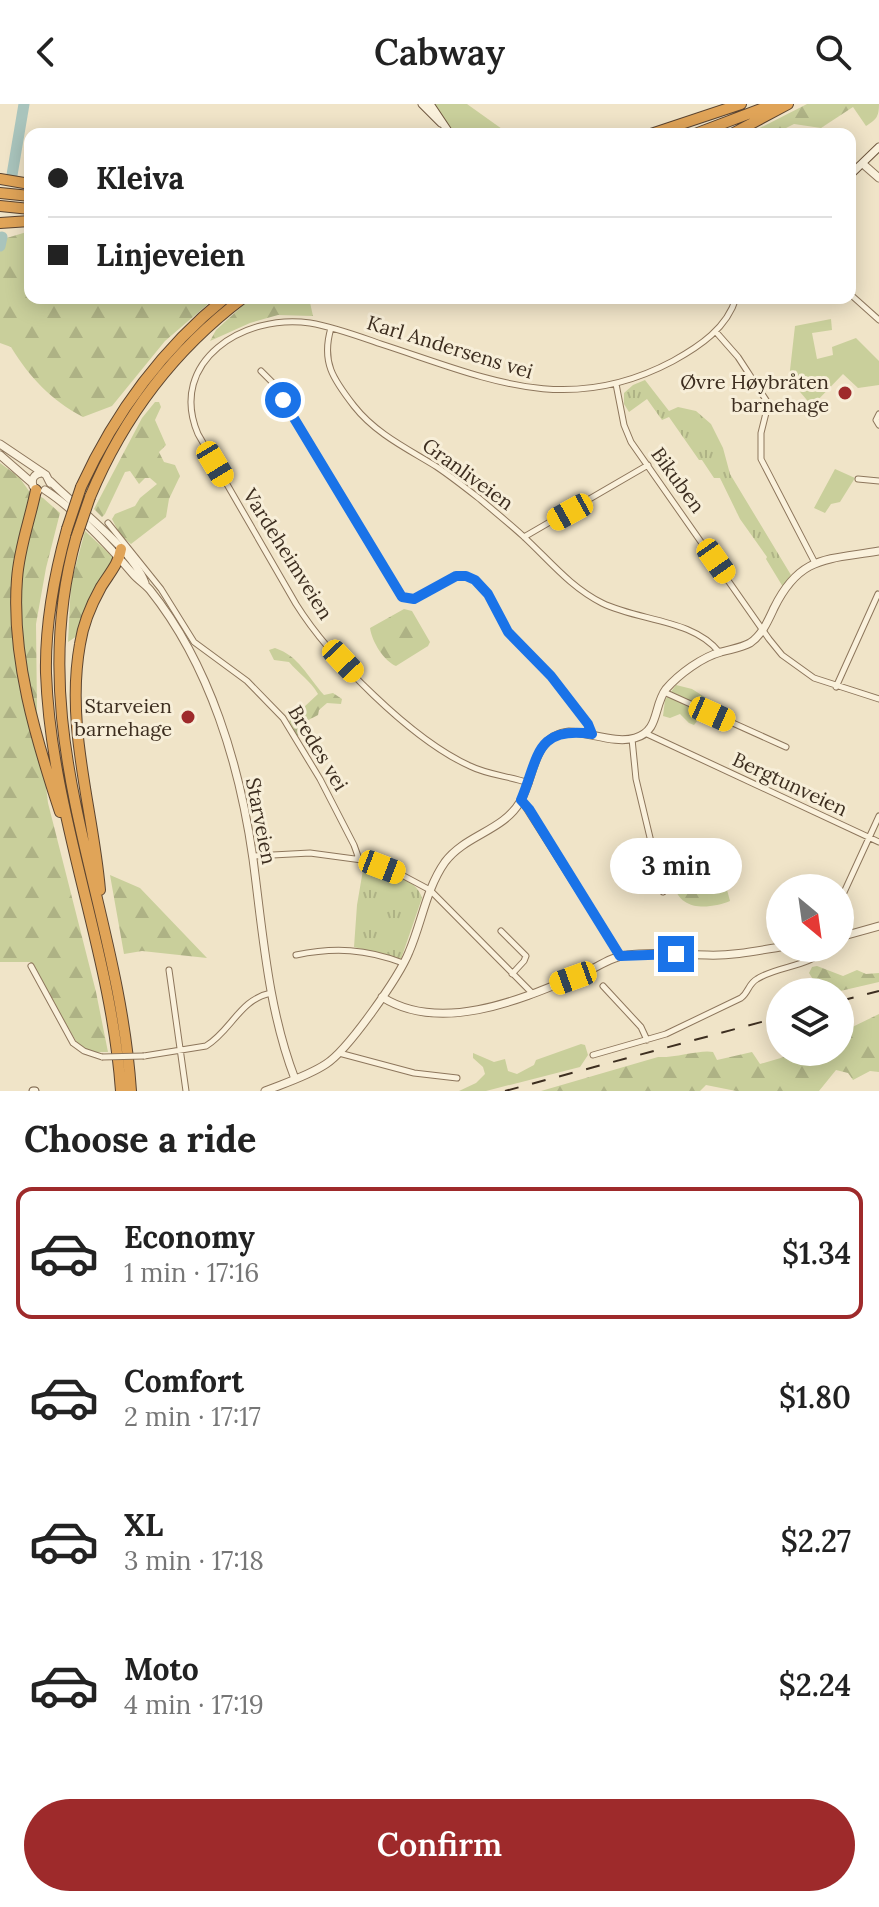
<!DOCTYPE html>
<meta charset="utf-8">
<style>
:root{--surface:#fff;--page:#f6f6f6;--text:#222;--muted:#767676;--line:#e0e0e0;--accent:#9e2a2b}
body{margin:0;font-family:Lora,serif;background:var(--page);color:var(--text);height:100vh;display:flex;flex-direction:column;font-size:30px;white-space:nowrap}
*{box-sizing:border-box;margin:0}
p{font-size:26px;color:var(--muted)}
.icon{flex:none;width:44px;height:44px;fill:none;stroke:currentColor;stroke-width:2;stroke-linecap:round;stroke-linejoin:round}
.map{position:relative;height:987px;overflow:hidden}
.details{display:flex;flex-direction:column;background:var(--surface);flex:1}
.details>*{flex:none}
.banner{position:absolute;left:24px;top:24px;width:832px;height:176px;border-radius:16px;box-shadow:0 4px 20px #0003;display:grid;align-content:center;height:176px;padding:0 24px;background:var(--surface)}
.needle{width:52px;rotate:151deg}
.controls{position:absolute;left:766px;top:770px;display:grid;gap:16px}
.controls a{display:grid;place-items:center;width:88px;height:88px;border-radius:50%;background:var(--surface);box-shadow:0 4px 20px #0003;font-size:40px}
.end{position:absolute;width:36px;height:36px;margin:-18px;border:10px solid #1a73e8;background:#fff;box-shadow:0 0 0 4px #fff}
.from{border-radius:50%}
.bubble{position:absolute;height:56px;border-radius:28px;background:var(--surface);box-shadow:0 4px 20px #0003;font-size:26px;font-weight:600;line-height:56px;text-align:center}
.car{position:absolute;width:24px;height:48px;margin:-24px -12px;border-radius:10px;box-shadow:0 0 6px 2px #0007;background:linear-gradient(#f5c518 24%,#345 0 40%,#f5c518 0 76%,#345 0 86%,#f5c518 0)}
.banner b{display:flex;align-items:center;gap:28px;height:76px;font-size:30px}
.banner b+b{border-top:2px solid var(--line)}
.banner i{width:20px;height:20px;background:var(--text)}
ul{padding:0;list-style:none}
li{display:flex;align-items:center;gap:24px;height:132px;margin:0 16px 12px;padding:0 8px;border:4px solid transparent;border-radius:16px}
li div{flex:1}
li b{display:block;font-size:30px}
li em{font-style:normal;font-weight:600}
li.on{border-color:var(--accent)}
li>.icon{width:72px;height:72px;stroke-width:1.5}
h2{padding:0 24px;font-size:36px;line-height:96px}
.button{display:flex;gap:16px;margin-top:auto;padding:16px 24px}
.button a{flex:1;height:92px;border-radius:48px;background:var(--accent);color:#fff;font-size:32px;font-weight:600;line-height:92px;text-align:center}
header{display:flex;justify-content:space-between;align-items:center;height:104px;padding:0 24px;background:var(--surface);font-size:36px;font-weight:600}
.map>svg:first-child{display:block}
</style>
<header><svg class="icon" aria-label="back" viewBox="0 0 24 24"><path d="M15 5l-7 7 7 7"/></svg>Cabway<svg class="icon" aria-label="search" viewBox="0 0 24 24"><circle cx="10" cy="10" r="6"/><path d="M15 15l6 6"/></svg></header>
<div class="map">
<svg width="879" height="987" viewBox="0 0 879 987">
<defs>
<pattern id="forest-firs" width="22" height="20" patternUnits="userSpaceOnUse" patternTransform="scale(2)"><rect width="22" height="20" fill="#c9cf9b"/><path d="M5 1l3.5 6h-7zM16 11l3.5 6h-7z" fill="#aeb285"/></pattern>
<pattern id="park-tufts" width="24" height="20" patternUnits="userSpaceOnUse" patternTransform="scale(2)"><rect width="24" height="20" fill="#c9cf9b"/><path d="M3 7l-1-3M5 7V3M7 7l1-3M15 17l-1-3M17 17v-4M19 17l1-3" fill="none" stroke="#aeb285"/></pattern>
</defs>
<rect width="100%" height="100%" fill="#f0e4c8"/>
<path fill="#c9cf9b" d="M429,0h38l42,30h-55z
M831,215l1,11 -20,3 5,26 16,-4 -1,-8 24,-9 23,23v24l-21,3 -15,-14 -31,32 -23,-27 6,-53z
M835,365l20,9 -15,24 -9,2 -6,9 -11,-5z
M676,581l16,4 19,12 -4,13 -6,2 -7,9 -5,-2 -9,-9 -10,4 -7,-2 2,-16z
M581,940l4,1 3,10 -8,12 -94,24h-27l17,-8 9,-9 -2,-7 -10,-9v-5l21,9 11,-3 3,12 9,3 17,-9 2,-5z"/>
<path fill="url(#forest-firs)" d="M807,0h72c0,13 -3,16 -13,22l-13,-19 -32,21 -27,-4 -20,10h-26z
M30,127v67h185l-50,43 -53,65 -29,11c-32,-17 -53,-39 -72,-70l-11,-4v-103z
M251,194h58l4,18 -35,-1 -28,8 -40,18 6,-11z
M155,298h4l2,5 -6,13 11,25 -7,7 5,10 11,3 5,11 -11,23 -3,18 -35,27 -11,-9 -8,-16 3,-5 20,-8 5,-8 17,-14 -7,-6h-5l-6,6 -9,-13 -5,1 -20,42 -3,3 -8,-8 48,-91z
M0,359l19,14 10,14 14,7 17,15 -14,55 -10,56 1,88 11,91 48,189 12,60h-18l-11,-6 -49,-84h-30z
M85,427l29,27 -37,78 -9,6 3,-59z
M404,505l8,2 18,31 -2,4 -32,20c-12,-5 -24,-24 -26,-38z
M275,544c24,8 32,28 49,47l9,-2 9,6 -1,5 -14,-1 -8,7 -1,5 -19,10 3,9 -5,2 -8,-15 29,-27c-8,-14 -19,-20 -29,-32l-15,-2 -5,-10z
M110,771l30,13 67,70 -65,-7 -18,3z
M684,774l37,3 5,5 4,15c-20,8 -51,11 -56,-17l4,-5z
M817,862l26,10 14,-6 9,4 13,-1v9l-43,10h-15l-12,-19 3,-6z
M879,910v58l-9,-1 -17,9 -5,-7 -12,-3 -17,21h-83l-30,-6 -6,6h-159l117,-34c17,1 44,-8 55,-5l4,8 35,-8 8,12 41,-12h39v-19z"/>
<path fill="url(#park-tufts)" d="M645,276l24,31 9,-4 18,4 15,13 12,24 7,26 61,101 -8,12 -17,-28 1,-2 -27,-38 -20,-41h-6l-12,-18h-3l-30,-43 -7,3 -15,-21 -18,13 -5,-8v-11l9,-8z
M364,760c19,5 53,14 58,34l-21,61 -47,-12 3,-42z"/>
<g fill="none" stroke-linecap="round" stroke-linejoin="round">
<path stroke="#a9c4bc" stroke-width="11" d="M12,71l12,-71
M0,142l2,-9"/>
<defs>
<path id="minor" d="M850,190l29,26
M331,224c-10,34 2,51 23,78 22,28 54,43 83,61 15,10 30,22 44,33 14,12 29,24 42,36 26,24 47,51 79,67 36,18 91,16 117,49
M716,228l22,25 28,43 1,9 -6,24v26l54,104
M261,267l13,13 128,213 12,2 42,-23h10l9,4 13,14 20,38 43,44 37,48 4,10
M616,280l8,41 7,17 138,197 13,16 32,23 65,21
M879,310l-3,6 3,5
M858,375l21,2
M108,419l53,66 33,53 53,39 36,37 37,61 34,66 5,14
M524,433l124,-72
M836,583l42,-93
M664,588l122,55
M645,629l234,109
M632,635l4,40 27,113
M529,679c-20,-7 -41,-8 -59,-17 -58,-26 -141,-109 -174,-162l-98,-170c-31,-73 47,-121 112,-111 24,4 48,13 71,21 105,34 185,74 292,17 27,-15 54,-33 63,-63
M521,696l99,156
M253,752l57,-3 52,7
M373,760l27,10 30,16 102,103
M840,797l39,-85
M501,827l25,25 -2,5 -12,13
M296,851c39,-8 70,-6 107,8
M31,862l42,77 11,8 18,6
M169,866l17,121
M603,882l38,41 6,13
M339,949l75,20 43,5
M593,951l73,-21 75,-36c8,-6 7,-14 16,-19 22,-14 51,-11 70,-31
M144,952l62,-10c25,-15 34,-47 65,-53"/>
<path id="tertiary" d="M863,60l16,14
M0,340l46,31 4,8
M0,351l32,28
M50,377c26,26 83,69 95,102
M45,386c31,20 64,56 88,84 5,6 12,10 17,16 60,75 90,176 103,269 10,75 15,150 42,220
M38,387l-5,-5c-2,-7 1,-12 8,-13
M840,833l39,-11
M382,893c60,38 142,1 200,-23 14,-6 30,-18 45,-19 26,-4 53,0 80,0 24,1 49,-4 73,-8
M265,987c20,-8 43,-15 61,-27 22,-14 73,-87 83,-112 13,-30 17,-63 36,-90 20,-27 58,-31 75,-60 15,-25 12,-66 49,-70 20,0 46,12 66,6 25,-7 18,-32 31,-49 13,-15 36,-32 55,-37 10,-3 20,-4 29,-9 12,-8 18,-22 24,-35 26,-53 53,-48 105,-57"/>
<path id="secondary" d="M422,0l19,19
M430,0l20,30
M850,71l29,-28
M33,987h2"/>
<path id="motorway" d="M651,30l90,-30
M695,30l79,-30
M732,30l56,-30
M0,75l30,5
M0,89l30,3
M0,102l30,3
M0,119l30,-2
M81,383c34,-74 80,-137 144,-189
M36,386c-6,30 -17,58 -19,89 -6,78 19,160 43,233
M90,393c33,-79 84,-147 153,-199
M67,425c-13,47 -22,95 -21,144 5,142 65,276 75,418
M76,434c-55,198 42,360 55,553
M100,786c-7,-82 -35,-163 -20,-246 3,-20 11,-39 21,-57 8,-13 18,-24 20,-38"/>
</defs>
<use href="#minor" stroke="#8d765c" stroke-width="7"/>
<use href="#tertiary" stroke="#8d765c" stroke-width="9"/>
<use href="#secondary" stroke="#6f573f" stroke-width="9"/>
<use href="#motorway" stroke="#5b4430" stroke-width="12"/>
<use href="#minor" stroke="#faf1dc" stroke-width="5"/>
<use href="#tertiary" stroke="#faf1dc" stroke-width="7"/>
<use href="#secondary" stroke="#faf1dc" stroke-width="7"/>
<use href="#motorway" stroke="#e0a458" stroke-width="10"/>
<path stroke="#3d2e20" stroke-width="2" stroke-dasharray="14 14" stroke-linecap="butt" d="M840,897l39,-10
M505,987l275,-74"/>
<defs>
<path id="minor-bridge" d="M102,953l42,-1"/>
<path id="motorway-bridge" d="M67,425l14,-42
M76,434l14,-41"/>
</defs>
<use href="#minor-bridge" stroke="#8d765c" stroke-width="7" stroke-linecap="butt"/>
<use href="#motorway-bridge" stroke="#5b4430" stroke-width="12" stroke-linecap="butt"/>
<use href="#minor-bridge" stroke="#faf1dc" stroke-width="5"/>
<use href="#motorway-bridge" stroke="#e0a458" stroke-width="10"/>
</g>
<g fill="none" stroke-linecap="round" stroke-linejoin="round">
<path stroke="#1a73e8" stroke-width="10" d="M283,296l119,197 12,2 42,-23h10l9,4 13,14 20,38 43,44 37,48 4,10c-58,-8 -53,24 -71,66l8,9 91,147 56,-2"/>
</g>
<g fill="#9e2a2b" stroke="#f7eed8" stroke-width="3">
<circle cx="845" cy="289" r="8"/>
<circle cx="188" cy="613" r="8"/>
</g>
<g text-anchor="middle" stroke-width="6" stroke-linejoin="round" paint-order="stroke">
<g font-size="20" fill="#3d2e20" stroke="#f7eed8">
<text transform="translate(450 243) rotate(17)" y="7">Karl Andersens vei</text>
<text transform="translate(468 370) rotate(36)" y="7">Granliveien</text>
<text transform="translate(678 376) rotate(54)" y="7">Bikuben</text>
<text transform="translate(288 450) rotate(58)" y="7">Vardeheimveien</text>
<text transform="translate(318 644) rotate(59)" y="7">Bredes vei</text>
<text transform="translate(790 680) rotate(25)" y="7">Bergtunveien</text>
<text transform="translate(261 717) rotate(79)" y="7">Starveien</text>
</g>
<g font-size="20" fill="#3d2e20" stroke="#f7eed8" text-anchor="end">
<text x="829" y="285">Øvre Høybråten<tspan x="829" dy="23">barnehage</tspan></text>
<text x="172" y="609">Starveien<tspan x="172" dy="23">barnehage</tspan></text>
</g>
</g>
</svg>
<div class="controls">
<a><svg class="needle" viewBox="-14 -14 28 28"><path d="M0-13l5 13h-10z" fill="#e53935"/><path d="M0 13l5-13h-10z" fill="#767676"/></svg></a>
<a><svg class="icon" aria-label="layers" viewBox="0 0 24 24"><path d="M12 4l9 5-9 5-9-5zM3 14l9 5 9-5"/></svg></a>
</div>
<i class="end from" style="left:283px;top:296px"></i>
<i class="end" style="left:676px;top:850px"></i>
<div class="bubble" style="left:610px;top:734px;width:132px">3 min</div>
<i class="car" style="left:215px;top:360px;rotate:149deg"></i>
<i class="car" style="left:570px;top:408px;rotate:241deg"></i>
<i class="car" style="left:716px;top:457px;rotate:145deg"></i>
<i class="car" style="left:343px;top:557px;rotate:137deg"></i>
<i class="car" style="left:712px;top:610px;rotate:114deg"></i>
<i class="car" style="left:382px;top:763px;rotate:111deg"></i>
<i class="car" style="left:573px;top:874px;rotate:250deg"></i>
<div class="banner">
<b><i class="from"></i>Kleiva</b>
<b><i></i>Linjeveien</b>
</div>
</div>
<section class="details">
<h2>Choose a ride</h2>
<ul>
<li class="on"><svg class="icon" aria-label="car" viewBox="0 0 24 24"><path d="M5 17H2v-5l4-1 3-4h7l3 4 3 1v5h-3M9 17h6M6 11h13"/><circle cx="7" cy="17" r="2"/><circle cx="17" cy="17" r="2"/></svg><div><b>Economy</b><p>1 min · 17:16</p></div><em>$1.34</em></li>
<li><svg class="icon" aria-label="car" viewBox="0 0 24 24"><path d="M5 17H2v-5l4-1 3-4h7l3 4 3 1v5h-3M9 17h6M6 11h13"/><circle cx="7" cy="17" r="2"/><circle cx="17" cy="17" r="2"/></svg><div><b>Comfort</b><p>2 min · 17:17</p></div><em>$1.80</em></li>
<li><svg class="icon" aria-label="car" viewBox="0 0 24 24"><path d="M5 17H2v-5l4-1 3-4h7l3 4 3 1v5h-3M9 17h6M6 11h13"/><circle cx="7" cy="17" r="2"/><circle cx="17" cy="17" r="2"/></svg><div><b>XL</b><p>3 min · 17:18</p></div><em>$2.27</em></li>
<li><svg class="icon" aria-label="car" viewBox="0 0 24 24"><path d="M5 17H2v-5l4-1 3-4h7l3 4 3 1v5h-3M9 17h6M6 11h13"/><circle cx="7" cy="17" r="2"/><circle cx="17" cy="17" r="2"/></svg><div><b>Moto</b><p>4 min · 17:19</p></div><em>$2.24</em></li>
</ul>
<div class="button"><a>Confirm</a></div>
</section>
